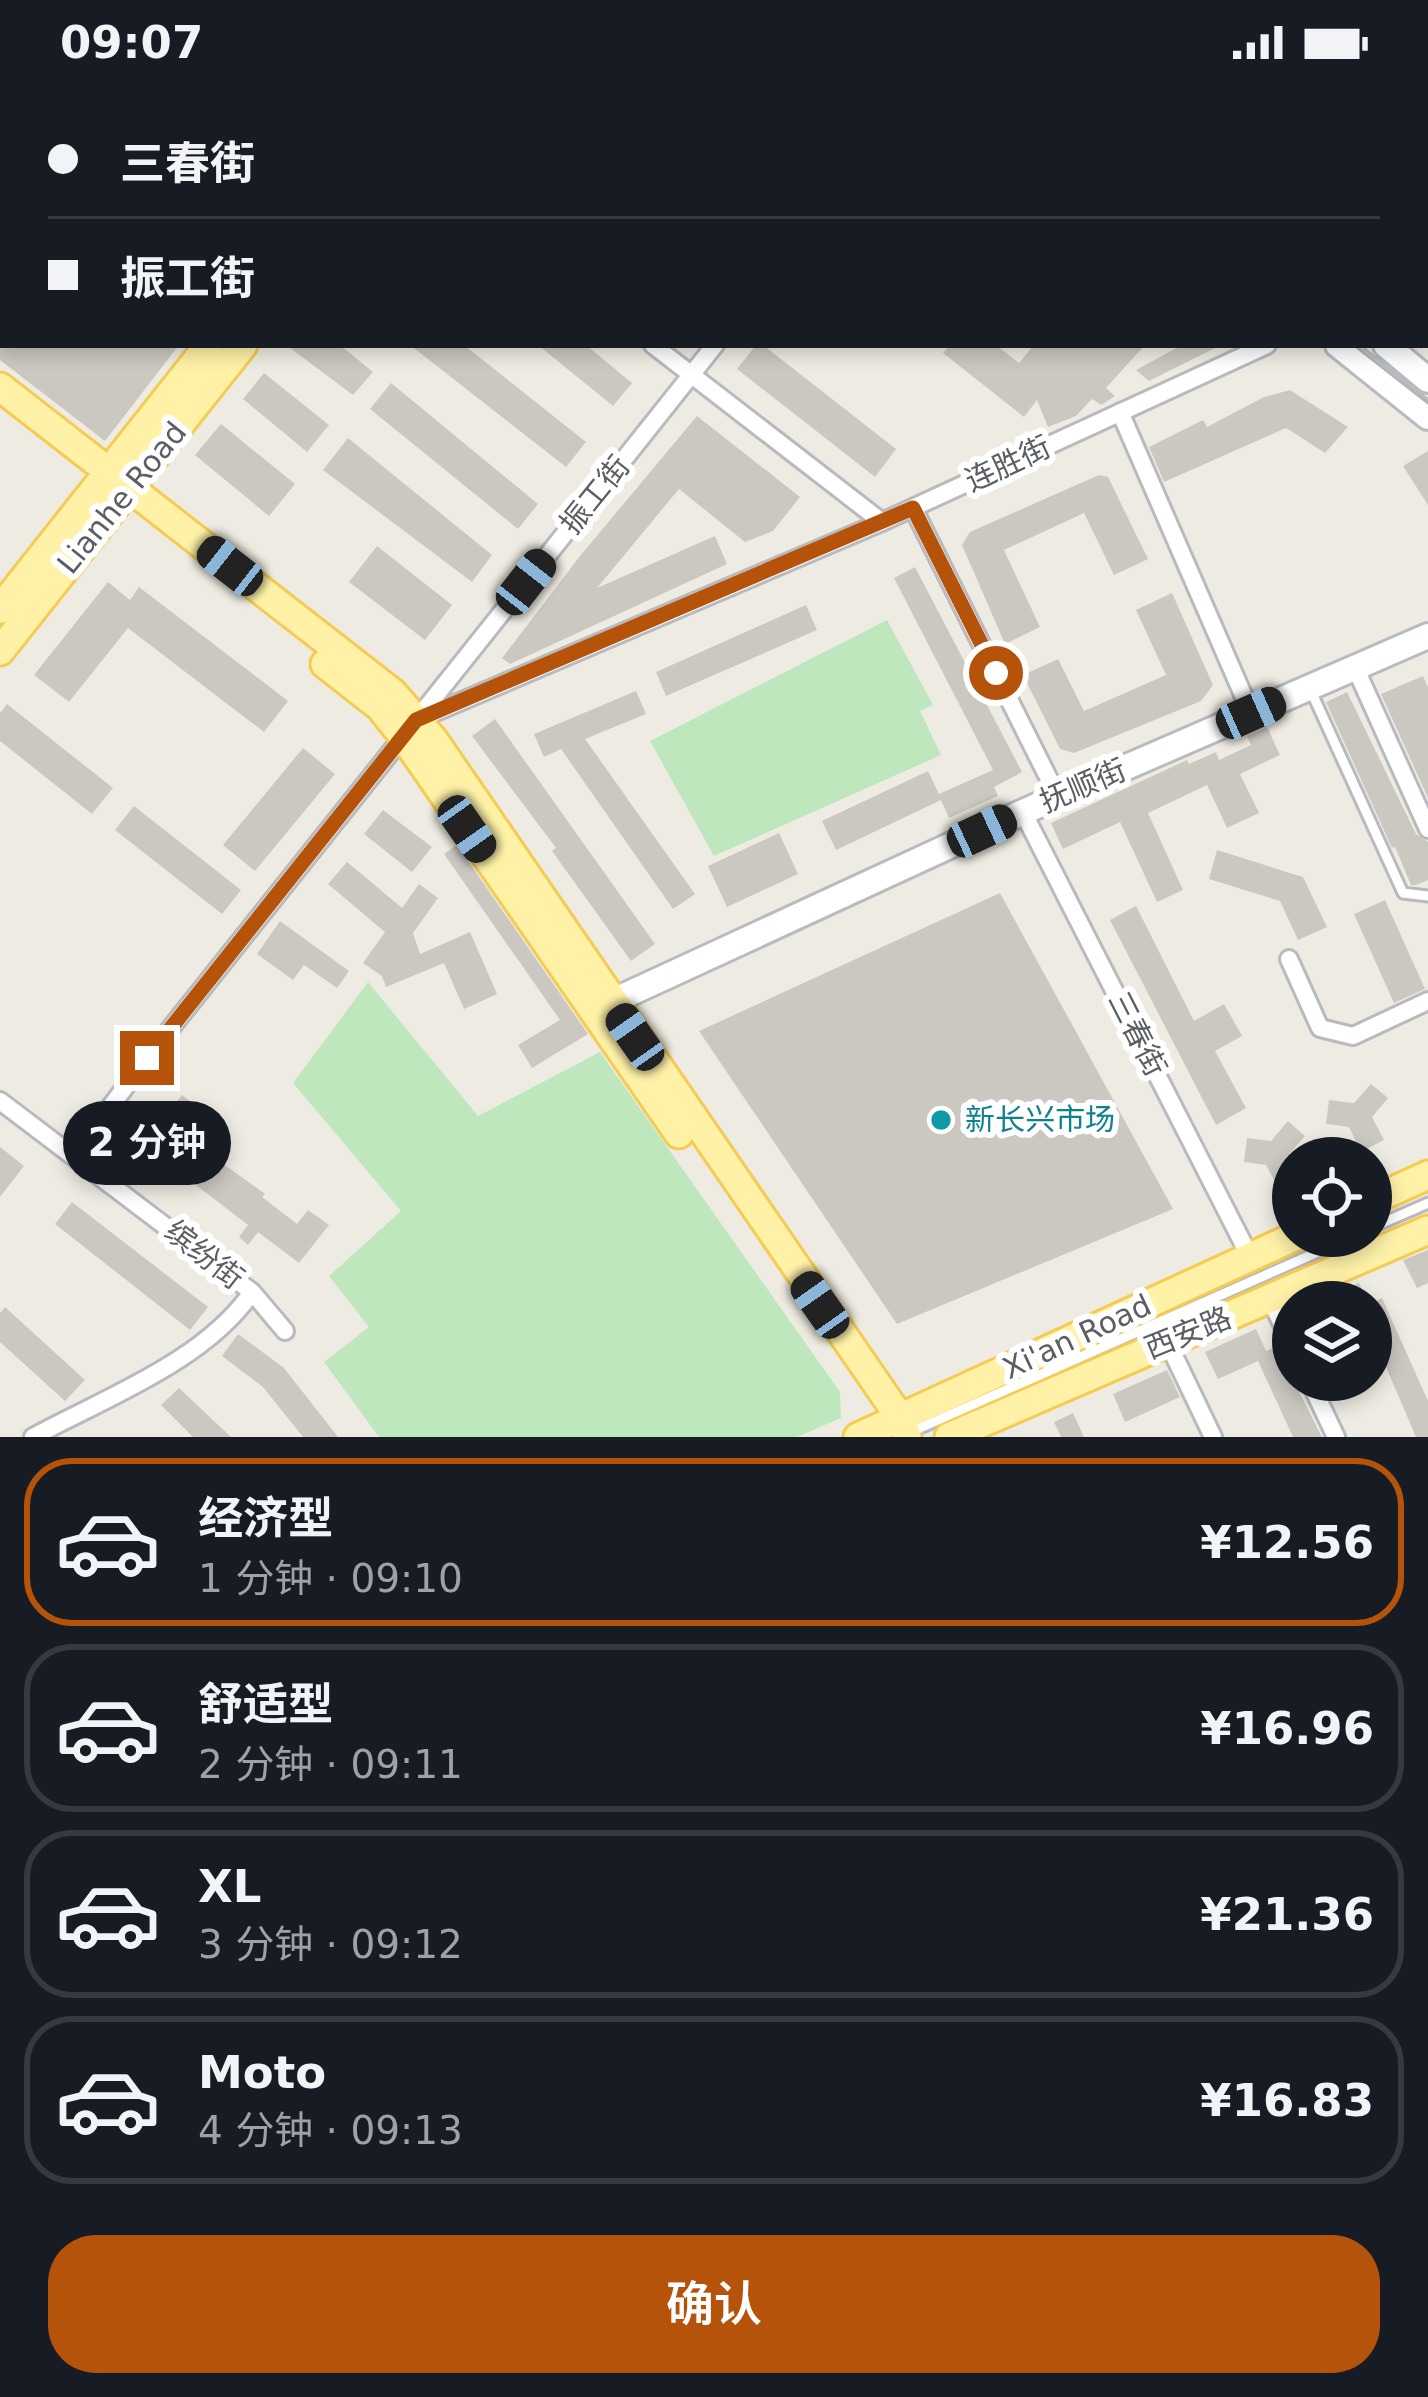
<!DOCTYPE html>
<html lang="zh">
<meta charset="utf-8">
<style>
:root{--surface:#171b24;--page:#242831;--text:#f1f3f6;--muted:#9ea1a6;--line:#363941;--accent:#b45309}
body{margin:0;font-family:"DejaVu Sans","Noto Sans SC",sans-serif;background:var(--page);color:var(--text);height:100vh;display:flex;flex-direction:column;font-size:45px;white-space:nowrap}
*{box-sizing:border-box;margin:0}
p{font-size:39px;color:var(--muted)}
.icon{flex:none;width:66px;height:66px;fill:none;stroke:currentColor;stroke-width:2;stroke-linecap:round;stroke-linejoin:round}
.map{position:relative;height:1353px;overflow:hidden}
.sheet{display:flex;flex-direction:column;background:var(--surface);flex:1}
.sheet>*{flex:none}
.guide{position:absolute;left:0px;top:0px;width:1428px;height:264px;box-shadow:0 6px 18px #0003;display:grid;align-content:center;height:264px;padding:0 48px;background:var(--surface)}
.buttons{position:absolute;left:1272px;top:1053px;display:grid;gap:24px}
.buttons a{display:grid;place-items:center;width:120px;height:120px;border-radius:50%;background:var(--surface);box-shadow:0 6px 18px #0003;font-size:60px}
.end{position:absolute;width:54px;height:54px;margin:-27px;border:15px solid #b45309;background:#fff;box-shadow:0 0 0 6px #fff}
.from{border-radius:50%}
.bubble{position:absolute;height:84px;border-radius:42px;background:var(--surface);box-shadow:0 6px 18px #0003;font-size:39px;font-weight:600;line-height:84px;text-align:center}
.car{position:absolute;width:36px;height:72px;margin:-36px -18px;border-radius:15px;box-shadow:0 0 9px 3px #0007;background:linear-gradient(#222 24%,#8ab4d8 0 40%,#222 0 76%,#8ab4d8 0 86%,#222 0)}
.guide b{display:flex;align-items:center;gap:42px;height:114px;font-size:45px}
.guide b+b{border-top:3px solid var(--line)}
.guide i{width:30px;height:30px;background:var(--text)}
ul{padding:21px 0 0;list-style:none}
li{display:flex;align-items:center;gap:36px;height:168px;margin:0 24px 18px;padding:0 24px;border:6px solid var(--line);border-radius:48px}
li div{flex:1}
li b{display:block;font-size:45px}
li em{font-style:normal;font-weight:600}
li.current{border-color:var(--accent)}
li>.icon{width:108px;height:108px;stroke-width:1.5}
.action{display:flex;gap:24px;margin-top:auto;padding:24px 48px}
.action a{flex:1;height:138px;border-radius:48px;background:var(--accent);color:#fff;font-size:48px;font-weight:600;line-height:138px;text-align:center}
.status{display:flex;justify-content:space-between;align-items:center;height:84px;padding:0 60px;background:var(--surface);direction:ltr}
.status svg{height:33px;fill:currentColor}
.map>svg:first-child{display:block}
</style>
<div class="status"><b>09:07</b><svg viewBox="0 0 49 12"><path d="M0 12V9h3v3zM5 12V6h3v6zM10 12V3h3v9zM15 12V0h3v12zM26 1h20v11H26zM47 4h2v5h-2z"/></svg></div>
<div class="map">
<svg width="1428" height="1353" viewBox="0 0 1428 1353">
<rect width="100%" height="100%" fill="#eeece2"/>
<path fill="#bee7be" d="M887,536l46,85 -13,6 21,44 -227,101 -64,-115z
M368,898l110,134 122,-64 240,340 1,26 -44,19h-418l-55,-75 45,-35 -40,-51 72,-65 -108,-128z"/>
<path fill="#cbc8c2" d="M0,261h179l-74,96 -105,-81z
M286,261h54l33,27 -20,23z
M410,261h54l122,97 -20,25z
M538,261h48l46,38 -19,23z
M756,261h7l133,104 -21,28 -138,-108z
M950,261h46l23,18 15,-18h111l-39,43 9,8 -14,9 -9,-6 -16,17 -28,11 -11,-27 -13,17 -81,-64z
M1182,261h39l-72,36 -13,-11z
M264,289l65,52 -22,27 -64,-53z
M391,299l147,121 -20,25 -148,-120z
M1290,306l58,37 -23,26 -39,-25 -122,54 -15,-35 54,-27 4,7 57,-30z
M697,332l103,81 -27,34 -28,11 -66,-53 -82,99 118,-52 12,28 -217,100 -8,-6 78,-102z
M221,340l74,60 -26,32 -74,-61z
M348,354l144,117 -20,27 -149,-112z
M1428,367v54l-25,-39z
M1099,391l9,2 40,82 -34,16 -30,-62 -80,37 36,77 -35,17 -43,-99 8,-13z
M377,462l75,59 -27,35 -76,-58z
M915,483l107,205 -28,15 4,9 -49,22 -8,-18 -105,50 -14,-29 106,-50 11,23 54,-24 -99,-192z
M108,498l22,18 9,-13 149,114 -24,31 -136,-104 -59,74 -35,-27z
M1172,509l41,92 -12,16 -127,52 -14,-4 -37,-74 35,-16 26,52 82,-36 -30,-65z
M806,521l11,25 -151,66 -10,-24z
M1423,592l5,11v111l-47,-104z
M636,607l10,23 -61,25 110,155 -22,15 -112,-160 -17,8 -10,-23z
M1347,608l69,142 12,8v38l-12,5h-5l-16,-38 -3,1 -66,-146z
M7,620l106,84 -21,26 -92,-73v-28z
M495,635l160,225 -24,17 -79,-110 4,-3 -84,-112z
M1267,643l13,28 -40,19 19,39 -32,15 -20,-43 -59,28 35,77 -26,12 -37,-80 -57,27 -12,-26 136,-63 2,4 27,-12 3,8 32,-15 -4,-9z
M303,664l32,26 -80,97 -32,-26z
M134,722l107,84 -19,24 -107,-84z
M383,726l49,37 -20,25 -48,-38z
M779,749l19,41 -71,33 -19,-41z
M457,761l131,189 -56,34 -14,-23 42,-25 -116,-166z
M1217,766l86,27 24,50 -29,13 -18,-39 -71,-22z
M347,778l55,46 17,-24 19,14 -25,35 7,21 50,-22 27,62 -33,15 -20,-46 -58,24 -4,-11 -19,-13 22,-31 -57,-48z
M1000,809l173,316 -276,115 -198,-293z
M1385,816l40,89 -31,14 -40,-89z
M1136,822l58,115 30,-17 18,32 -27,15 31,57 -30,17 -106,-205z
M280,837l69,50 -12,17 -33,-23 -11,15 -36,-26z
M1371,1000l17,14 -16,19 12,23 -23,12 -12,-25 -23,-3 3,-24 25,3z
M182,1011l20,16 -19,24 82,59 -3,3 35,27 11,-14 21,15 -30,38 -41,-31 -10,13 -9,-8 9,-12 -82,-63 -3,4 -23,-17z
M1288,1037l17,15 -16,18 4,28 -14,7 -13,-24 -22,-3 3,-24 24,3z
M0,1063l24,19 -24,31z
M72,1118l136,105 -18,23 -135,-106z
M1428,1166v33l-11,5 -14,-28z
M1359,1199l9,19h-50z
M1382,1214l46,103v36h-12l-45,-105v-29z
M5,1223l80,73 -20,21 -65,-59v-29z
M1256,1245l10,22 12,-5 9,12 6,22 29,57h-29l-35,-76 -40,18 -13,-27z
M238,1250l46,34 54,69h-35l-40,-50 -41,-31z
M1167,1286l13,27 -55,25 -12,-28z
M179,1304l52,49h-38l-32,-32z
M1073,1329l11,24h-23l-7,-15z"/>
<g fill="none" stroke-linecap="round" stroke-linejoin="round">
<defs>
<path id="lane" d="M1425,170l3,3
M1311,607l92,202 25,3
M1371,1144l57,-25
M911,1348l443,-196"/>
<path id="street" d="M319,0l4,3
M919,3l2,-3
M1425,190l3,-2
M653,261l229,177
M1120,328l131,301
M913,424l145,289
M1355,583l73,162
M422,634l460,-196 385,-177
M1023,728l227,445
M1289,875l31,69 33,8 75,-35
M0,1017l252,191 33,39
M75,1070l72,-96 568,-713
M1270,1215l23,48
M1167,1257l46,96
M1309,1296l27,57
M33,1353c72,-39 172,-76 219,-145"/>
<path id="secondary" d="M997,0l4,3
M1054,0l4,3
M1340,3l3,-3
M1338,261l90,72
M1386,261l42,35
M611,918l412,-190 405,-176"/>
<path id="primary" d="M406,3l3,-3
M445,3l3,-3
M0,303l393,306 40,46 468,680 6,18
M0,525l209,-264
M0,567l243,-306
M325,580l55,43 23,29 276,398
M1371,1117l57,-26
M858,1353l438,-201
M949,1353l479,-207"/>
</defs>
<use href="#lane" stroke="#b8babf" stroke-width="15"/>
<use href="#street" stroke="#b8babf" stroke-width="22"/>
<use href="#secondary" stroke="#b8bcc1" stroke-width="30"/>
<use href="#primary" stroke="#f6cb53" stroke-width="33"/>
<use href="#lane" stroke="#fff" stroke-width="9"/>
<use href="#street" stroke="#fff" stroke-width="16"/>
<use href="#secondary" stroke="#fff" stroke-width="24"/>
<use href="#primary" stroke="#fff2a7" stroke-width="27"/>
<path stroke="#b4b5b5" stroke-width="3" d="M1021,0l4,3
M1354,261l74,58"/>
</g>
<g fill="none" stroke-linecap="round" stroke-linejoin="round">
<path stroke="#b45309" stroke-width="15" d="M147,974l269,-338 497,-212 83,165"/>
</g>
<circle fill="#0f9aa8" stroke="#fff" stroke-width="4.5" cx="941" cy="1036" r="12"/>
<g text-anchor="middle" stroke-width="12" stroke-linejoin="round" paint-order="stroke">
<g font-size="30" fill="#5b5f64" stroke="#fff">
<text transform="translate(1008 380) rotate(-25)" y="10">连胜街</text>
<text transform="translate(595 411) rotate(-51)" y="10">振工街</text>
<text transform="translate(122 414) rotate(-51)" y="10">Lianhe Road</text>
<text transform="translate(1083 702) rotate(-23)" y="10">抚顺街</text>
<text transform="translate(1137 950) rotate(63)" y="10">三春街</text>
<text transform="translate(204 1171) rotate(38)" y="10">缤纷街</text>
<text transform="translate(1188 1249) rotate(-22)" y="10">西安路</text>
<text transform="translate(1077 1253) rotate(-25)" y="10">Xi'an Road</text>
</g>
<g font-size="30" fill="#0d838f" stroke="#fff" text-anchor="start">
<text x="965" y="1046">新长兴市场</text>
</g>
</g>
</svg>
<div class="buttons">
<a><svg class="icon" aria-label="locate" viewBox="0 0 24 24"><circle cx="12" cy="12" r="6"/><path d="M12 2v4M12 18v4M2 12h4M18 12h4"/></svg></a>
<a><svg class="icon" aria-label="layers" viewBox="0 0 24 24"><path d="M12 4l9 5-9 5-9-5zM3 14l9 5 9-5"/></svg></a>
</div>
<i class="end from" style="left:996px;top:589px"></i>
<i class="end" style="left:147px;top:974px"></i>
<div class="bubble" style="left:63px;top:1017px;width:168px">2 分钟</div>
<i class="car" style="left:230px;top:482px;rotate:308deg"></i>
<i class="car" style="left:526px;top:498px;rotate:38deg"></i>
<i class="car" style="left:1251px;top:629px;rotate:66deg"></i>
<i class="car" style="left:467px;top:745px;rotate:145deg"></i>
<i class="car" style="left:982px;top:747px;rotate:65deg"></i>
<i class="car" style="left:635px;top:953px;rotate:325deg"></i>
<i class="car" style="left:820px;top:1221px;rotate:325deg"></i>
<div class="guide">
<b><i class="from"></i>三春街</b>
<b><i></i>振工街</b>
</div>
</div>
<section class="sheet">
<ul>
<li class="current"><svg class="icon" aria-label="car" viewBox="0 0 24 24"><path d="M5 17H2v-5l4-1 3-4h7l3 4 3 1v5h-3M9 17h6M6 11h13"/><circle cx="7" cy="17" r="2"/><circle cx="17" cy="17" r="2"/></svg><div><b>经济型</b><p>1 分钟 · 09:10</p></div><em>¥12.56</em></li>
<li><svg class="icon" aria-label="car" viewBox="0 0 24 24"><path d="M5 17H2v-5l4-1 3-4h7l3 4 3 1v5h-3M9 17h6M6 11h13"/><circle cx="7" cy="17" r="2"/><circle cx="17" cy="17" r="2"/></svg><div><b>舒适型</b><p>2 分钟 · 09:11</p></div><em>¥16.96</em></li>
<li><svg class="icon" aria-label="car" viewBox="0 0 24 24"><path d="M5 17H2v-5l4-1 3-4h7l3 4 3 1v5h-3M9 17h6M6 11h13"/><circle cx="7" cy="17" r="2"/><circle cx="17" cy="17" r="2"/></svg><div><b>XL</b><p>3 分钟 · 09:12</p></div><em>¥21.36</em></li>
<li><svg class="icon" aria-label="car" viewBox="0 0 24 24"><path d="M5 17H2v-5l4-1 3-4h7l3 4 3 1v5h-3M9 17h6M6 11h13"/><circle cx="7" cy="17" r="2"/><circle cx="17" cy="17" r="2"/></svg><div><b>Moto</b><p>4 分钟 · 09:13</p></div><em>¥16.83</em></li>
</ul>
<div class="action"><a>确认</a></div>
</section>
